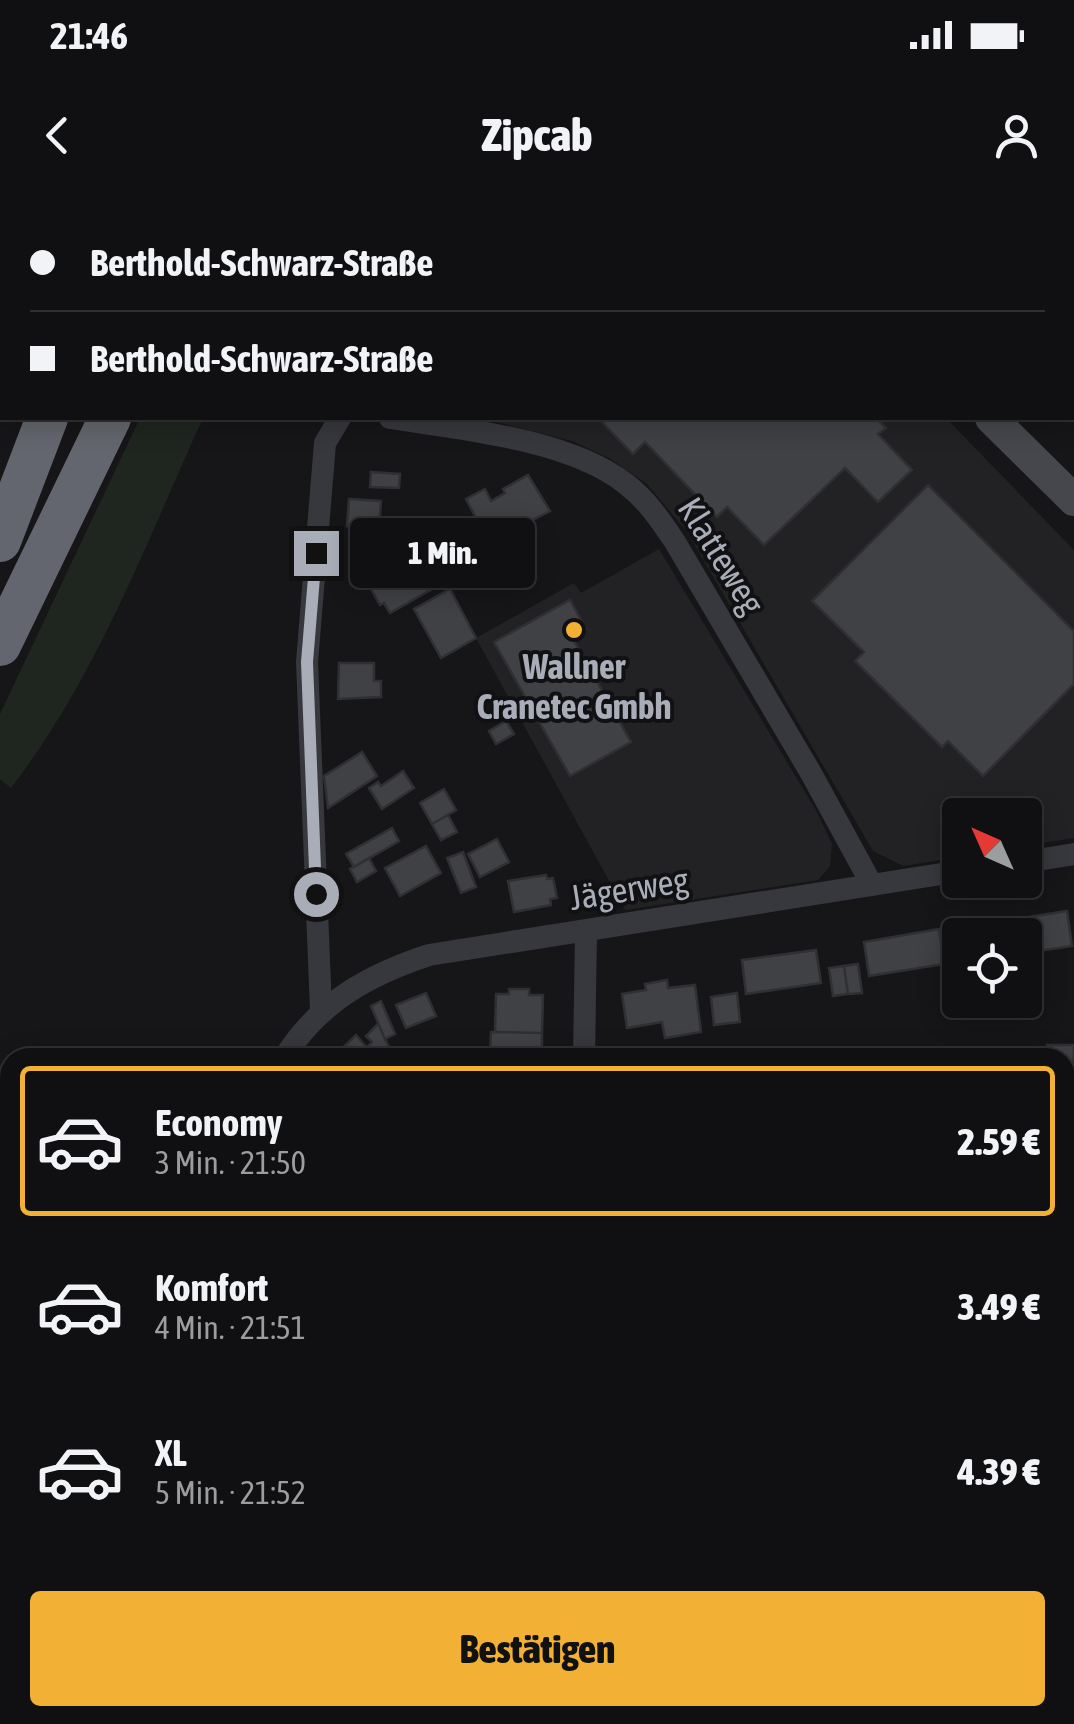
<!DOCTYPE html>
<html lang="de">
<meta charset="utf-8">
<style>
:root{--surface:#101012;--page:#1e1e20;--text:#f1f3f6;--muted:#9c9d9f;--line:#303032;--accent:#f2b134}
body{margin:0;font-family:"Asap Condensed",sans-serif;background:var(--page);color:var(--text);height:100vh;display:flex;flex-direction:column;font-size:38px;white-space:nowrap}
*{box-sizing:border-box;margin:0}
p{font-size:32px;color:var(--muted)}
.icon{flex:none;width:55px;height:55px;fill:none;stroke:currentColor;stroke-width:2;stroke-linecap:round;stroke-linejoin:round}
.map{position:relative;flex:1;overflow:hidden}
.side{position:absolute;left:0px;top:848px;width:1075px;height:678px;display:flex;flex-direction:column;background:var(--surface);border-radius:30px 30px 0 0;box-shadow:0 5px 25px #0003,0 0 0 2px var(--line)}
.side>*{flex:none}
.guide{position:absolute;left:0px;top:0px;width:1075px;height:220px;box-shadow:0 5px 25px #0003,0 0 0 2px var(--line);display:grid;align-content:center;height:220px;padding:0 30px;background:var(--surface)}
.needle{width:65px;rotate:315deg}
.buttons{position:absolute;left:942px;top:598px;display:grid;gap:20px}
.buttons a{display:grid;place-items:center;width:100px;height:100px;border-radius:10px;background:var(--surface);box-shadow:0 5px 25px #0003,0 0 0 2px var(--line);font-size:50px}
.end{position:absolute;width:45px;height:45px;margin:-22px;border:12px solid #a8adb8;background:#111;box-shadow:0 0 0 5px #111}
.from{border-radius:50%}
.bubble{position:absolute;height:70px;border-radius:10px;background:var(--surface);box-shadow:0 5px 25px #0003,0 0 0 2px var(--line);font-size:32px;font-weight:800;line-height:70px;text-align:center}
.guide b{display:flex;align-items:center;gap:35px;height:95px;font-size:38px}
.guide b+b{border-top:2px solid var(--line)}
.guide i{width:25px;height:25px;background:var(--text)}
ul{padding:18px 0 0;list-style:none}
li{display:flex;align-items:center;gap:30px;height:150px;margin:0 20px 15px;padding:0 10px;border:5px solid transparent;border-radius:10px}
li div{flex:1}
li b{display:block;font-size:38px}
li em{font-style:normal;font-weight:800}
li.active{border-color:var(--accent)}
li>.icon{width:90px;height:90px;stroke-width:1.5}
.primary-button{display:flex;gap:20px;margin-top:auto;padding:20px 30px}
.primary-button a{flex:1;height:115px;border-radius:10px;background:var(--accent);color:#111;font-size:40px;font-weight:800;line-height:115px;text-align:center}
.status{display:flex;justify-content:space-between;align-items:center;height:70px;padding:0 50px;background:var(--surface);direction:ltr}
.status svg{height:28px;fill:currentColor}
header{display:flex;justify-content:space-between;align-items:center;height:130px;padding:0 30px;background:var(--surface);font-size:45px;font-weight:800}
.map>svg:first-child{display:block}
</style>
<div class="status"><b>21:46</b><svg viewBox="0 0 49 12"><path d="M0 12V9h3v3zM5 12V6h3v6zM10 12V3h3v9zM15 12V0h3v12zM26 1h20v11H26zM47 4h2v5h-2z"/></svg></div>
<header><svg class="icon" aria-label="back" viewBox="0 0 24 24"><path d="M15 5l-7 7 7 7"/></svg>Zipcab<svg class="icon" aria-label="person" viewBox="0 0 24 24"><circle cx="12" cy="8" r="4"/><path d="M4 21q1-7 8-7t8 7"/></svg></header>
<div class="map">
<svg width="1074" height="1524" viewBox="0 0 1074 1524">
<rect width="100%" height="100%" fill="#161618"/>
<path fill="#222225" d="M308,0h420l3,2h-424z
M480,218h466l128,132v288l-49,8v-31h-65v42l-57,9 -30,-15 -186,-319 -40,-48 -38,-26 -37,-17z
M659,349l158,263 15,32 -2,22 -12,14 -193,30 -149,-272 98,-55 7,10z"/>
<path fill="#1e261f" d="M140,218h63c-57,125 -107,260 -192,370l-11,-9v-65z"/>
<path fill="#404145" stroke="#303034" stroke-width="2.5" d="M598,218h278l10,10 -8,6 34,36 -34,32 -33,-34 -81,77 -37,-38 -10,10 -72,-75 -12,12z
M371,272l29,2 -1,14 -29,-1z
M528,275l22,36 -61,32 -23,-44 19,-10 6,12 14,-8 -2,-4z
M928,285l146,146v53l-91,92 -35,-35 -6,6 -87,-86 9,-9 -52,-51z
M349,299l32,2 -2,27 -32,-2z
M409,348l23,41 -42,24 -6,-10 -4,2 -21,-38 20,-11 3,6z
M450,389l26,49 -35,20 -27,-49z
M570,400l16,29 -14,8 59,105 -61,34 -76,-134z
M339,463h35v18h7v16l-43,2z
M506,521l8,13 -18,10 -7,-13z
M362,552l15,24 -49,32 -4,-32z
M403,571l11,17 -32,21 -13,-21 9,-6 3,4z
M444,589l12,21 -24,14 -12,-21z
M448,615l9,17 -16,8 -9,-16z
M392,628l7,13 -45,26 -8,-13z
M497,639l12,23 -29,15 -12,-23z
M426,646l15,27 -41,23 -15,-28z
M463,652l13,35 -15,6 -14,-35z
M369,658l7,13 -19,11 -7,-13z
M546,675l1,4 6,-1 4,20 -7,1 1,6 -37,7 -6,-31z
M1067,711l5,35 -47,7v-18h-32l-2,-12z
M939,729l5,35 -75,12 -5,-34z
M816,750l5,33 -75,11 -4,-34z
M858,764l4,29 -14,1 -4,-28z
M844,766l4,28 -15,2 -4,-28z
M667,780l1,8 27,-3 6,47 -36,6 -3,-16 -35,6 -5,-34 24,-4 -1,-6z
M509,789h20v6h14l-1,38 -47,-1 1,-38h13z
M426,793l10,23 -30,12 -10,-23z
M737,793l3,29 -26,3 -3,-28z
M381,801l14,33 -10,5 -14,-33z
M378,824l12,25 -9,9h-5l-9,-11 5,-5 -6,-6z
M491,832l51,1v24l-52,-1z
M356,835l20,23h-44z
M1047,845h27l-1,42 -8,-6v-23h-18z
M1065,881l9,7v21l-9,11z
M1066,1173l8,11v23l-9,6z
M0,1313l10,4v10l-10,30z
M99,1515h38l-1,9h-37z
M259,1515h57l-1,9h-57z
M574,1515h30l1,9h-31z"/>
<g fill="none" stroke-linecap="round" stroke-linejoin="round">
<path stroke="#37383d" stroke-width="22" d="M390,218c71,11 179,21 236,66 21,16 35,37 49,58l137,233 60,110
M1025,662l49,-8
M321,810l-14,-348 18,-219 15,-25
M284,858c34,-55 84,-83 145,-103l531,-84
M584,858l2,-126
M1065,1003l9,-6
M1065,1269l9,-11
M1065,1318l9,16
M1065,1443l9,-39
M211,1524l1,-9
M528,1524l4,-9
M1043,1524l3,-9"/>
<path stroke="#45474d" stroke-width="32" d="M768,0l2,2
M871,0l2,2
M1072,193l2,1
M991,218l83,82"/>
<path stroke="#63666e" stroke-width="42" d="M825,0l2,2
M123,2l1,-2
M222,2l2,-2
M0,341l47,-123
M0,445l110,-227"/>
</g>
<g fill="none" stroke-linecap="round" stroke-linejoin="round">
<path stroke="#a8adb8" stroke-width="12" d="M316,353l-9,109 9,232"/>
</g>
<circle fill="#f2b134" stroke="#111113" stroke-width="4" cx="574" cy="430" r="10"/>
<g text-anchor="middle" stroke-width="8" stroke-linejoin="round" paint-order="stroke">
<g font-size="35" fill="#a8adb8" stroke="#111113">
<text transform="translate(721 356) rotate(58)" y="12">Klatteweg</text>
<text transform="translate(629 689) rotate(-9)" y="12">Jägerweg</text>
</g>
<g font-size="35" font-weight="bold" fill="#a8adb8" stroke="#111113">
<text x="574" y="479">Wallner<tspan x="574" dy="40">Cranetec Gmbh</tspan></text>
</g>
</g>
</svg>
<div class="buttons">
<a><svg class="needle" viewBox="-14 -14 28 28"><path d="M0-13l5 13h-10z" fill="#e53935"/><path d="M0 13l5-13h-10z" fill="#9c9d9f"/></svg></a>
<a><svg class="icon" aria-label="locate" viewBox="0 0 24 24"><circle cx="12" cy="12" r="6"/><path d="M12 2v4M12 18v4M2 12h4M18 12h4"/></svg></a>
</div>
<i class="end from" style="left:316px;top:694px"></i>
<i class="end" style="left:316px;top:353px"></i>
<div class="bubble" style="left:350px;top:318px;width:185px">1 Min.</div>
<div class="guide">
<b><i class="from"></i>Berthold-Schwarz-Straße</b>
<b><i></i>Berthold-Schwarz-Straße</b>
</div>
<section class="side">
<ul>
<li class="active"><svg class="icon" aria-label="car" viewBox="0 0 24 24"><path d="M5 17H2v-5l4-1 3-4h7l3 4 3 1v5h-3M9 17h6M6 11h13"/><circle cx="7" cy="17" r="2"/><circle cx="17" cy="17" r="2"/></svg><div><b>Economy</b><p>3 Min. · 21:50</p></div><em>2.59 €</em></li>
<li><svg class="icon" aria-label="car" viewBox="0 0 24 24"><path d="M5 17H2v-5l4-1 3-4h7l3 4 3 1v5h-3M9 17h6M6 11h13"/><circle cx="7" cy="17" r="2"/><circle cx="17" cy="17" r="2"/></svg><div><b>Komfort</b><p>4 Min. · 21:51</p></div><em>3.49 €</em></li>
<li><svg class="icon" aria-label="car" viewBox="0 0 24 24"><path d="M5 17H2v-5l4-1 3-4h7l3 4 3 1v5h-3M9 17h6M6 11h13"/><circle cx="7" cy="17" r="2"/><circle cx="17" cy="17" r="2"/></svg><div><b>XL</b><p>5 Min. · 21:52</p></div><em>4.39 €</em></li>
</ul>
<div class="primary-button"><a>Bestätigen</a></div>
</section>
</div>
